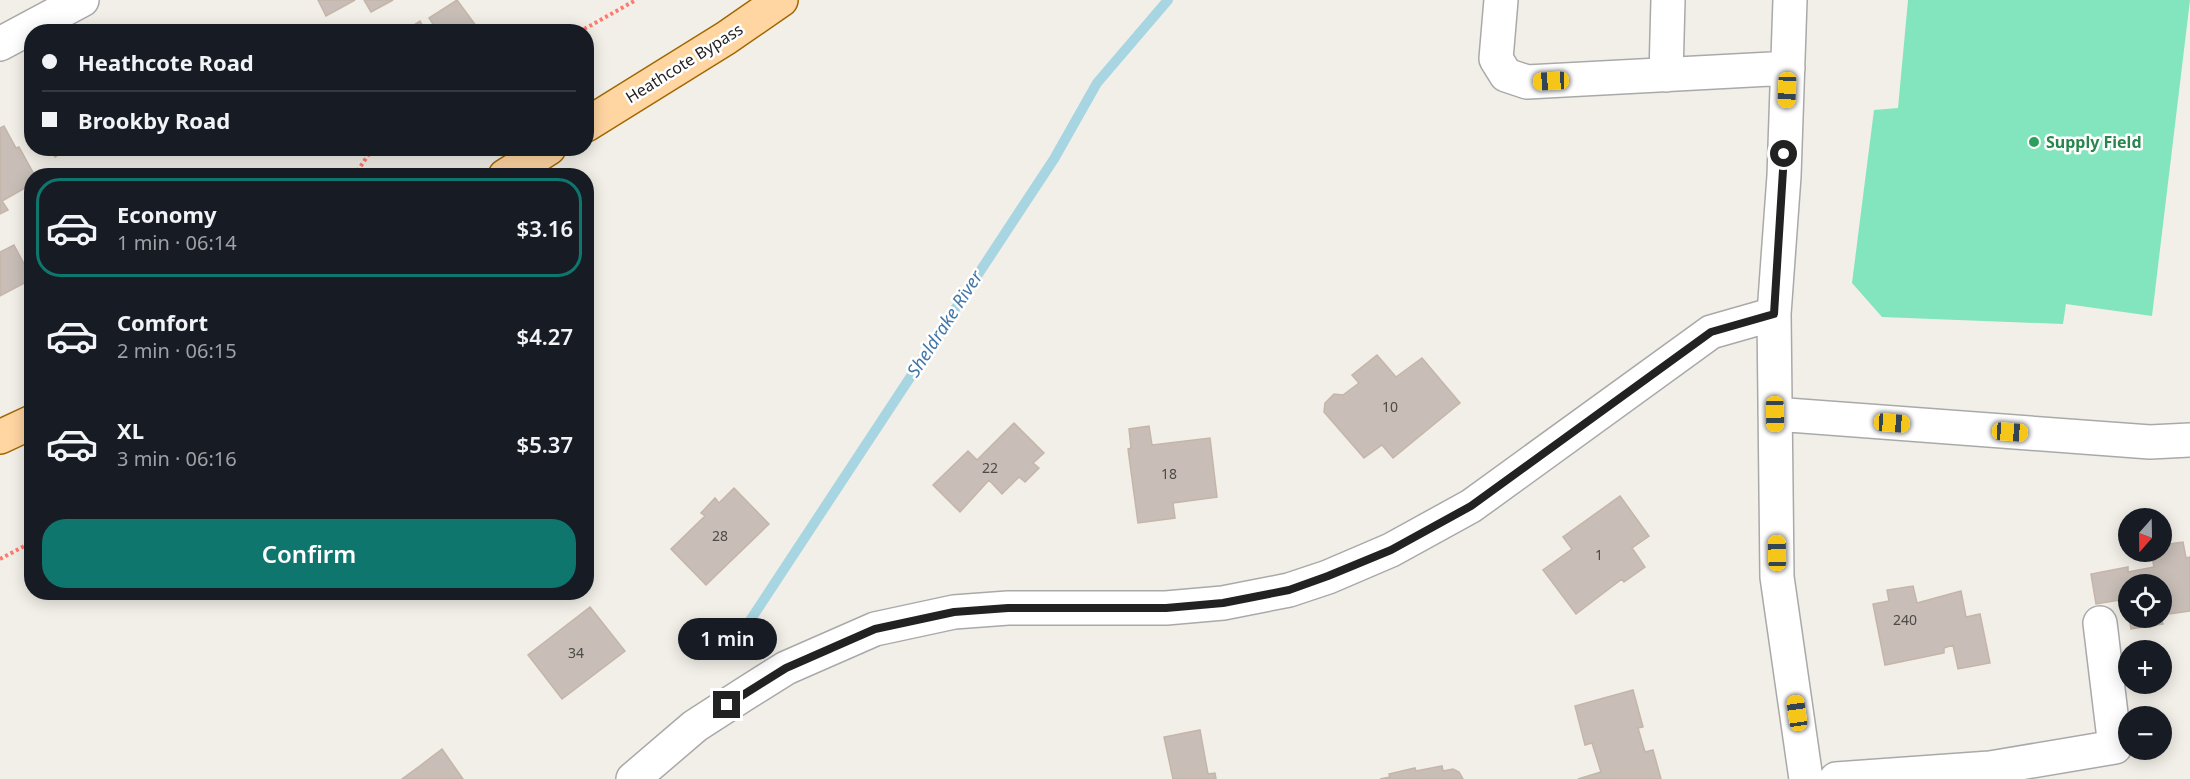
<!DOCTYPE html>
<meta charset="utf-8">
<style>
:root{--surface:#171b24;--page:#20242c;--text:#f1f3f6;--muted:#9ea1a6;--line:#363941;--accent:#0f766e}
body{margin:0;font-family:"Noto Sans",sans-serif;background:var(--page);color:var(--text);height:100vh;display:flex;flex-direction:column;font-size:22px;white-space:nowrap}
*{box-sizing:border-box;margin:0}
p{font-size:20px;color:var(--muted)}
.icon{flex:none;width:33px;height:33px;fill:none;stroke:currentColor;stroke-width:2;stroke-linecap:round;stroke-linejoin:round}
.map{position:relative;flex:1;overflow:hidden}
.drawer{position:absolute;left:24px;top:168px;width:570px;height:432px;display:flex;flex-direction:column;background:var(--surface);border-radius:24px;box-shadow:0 3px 15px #0003}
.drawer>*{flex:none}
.guide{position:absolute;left:24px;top:24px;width:570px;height:132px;border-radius:24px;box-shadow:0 3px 15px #0003;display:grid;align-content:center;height:132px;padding:0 18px;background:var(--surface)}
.needle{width:39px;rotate:200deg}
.fabs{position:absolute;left:2118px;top:508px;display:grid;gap:12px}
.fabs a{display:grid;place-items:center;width:54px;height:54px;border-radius:50%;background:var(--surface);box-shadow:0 3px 15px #0003;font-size:30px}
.end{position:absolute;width:27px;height:27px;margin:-14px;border:8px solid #222;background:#fff;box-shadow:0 0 0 3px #fff}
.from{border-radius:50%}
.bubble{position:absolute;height:42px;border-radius:21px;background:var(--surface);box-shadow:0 3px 15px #0003;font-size:20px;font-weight:600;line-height:42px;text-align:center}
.car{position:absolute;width:18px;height:36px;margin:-18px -9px;border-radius:8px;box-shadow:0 0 4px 2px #0007;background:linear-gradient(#f5c518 24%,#345 0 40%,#f5c518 0 76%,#345 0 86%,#f5c518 0)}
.guide b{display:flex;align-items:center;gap:21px;height:57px;font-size:22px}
.guide b+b{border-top:2px solid var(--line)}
.guide i{width:15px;height:15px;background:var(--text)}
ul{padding:10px 0 0;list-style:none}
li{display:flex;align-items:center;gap:18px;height:99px;margin:0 12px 9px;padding:0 6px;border:3px solid transparent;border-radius:24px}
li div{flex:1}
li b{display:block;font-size:22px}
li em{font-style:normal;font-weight:600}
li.selected{border-color:var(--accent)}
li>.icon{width:54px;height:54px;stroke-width:1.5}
.cta{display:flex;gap:12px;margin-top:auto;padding:12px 18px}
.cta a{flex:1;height:69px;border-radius:24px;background:var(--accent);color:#fff;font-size:24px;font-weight:600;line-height:69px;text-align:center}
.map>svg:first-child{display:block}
</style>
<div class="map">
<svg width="2190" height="779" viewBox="0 0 2190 779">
<rect width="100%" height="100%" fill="#f2efe8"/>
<path fill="#83e5bd" d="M1908,0h282l-38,316 -86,-12 -3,20 -181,-7 -30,-34 22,-173 24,-2z"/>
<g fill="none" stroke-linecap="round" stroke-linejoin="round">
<path stroke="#a7d6e2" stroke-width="10" d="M728,654l326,-495 43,-76 71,-83"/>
</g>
<path fill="#c8beb7" stroke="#c5b5a9" stroke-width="1.5" d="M318,0h37l-29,16z
M364,0h29l-22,12z
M457,0l20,27 -8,5h-31l-9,-14z
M420,21l6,11h-23z
M4,126l12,22 3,-1 16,29h-3v8l-30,17 6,9 -8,4v-86z
M50,148h20l-15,9z
M14,245l18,34 -32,17v-44z
M1377,355l19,22 26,-19 38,45 -67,55 -11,-13 -18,13 -40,-46 1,-9 9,-9 9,1 16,-12 -7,-8z
M1014,423l30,30 -11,10 6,5 -14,14 -6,-5 -17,17 -13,-14 -29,32 -27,-27 35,-34 9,9z
M1149,426l3,19 58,-7 7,59 -44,6 2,15 -37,5 -10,-74 3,-1 -2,-19z
M734,488l35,36 -63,61 -35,-36 34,-33 -4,-3 14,-15 4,5z
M1620,496l29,40 -17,12 13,19 -21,15 -2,-3 -46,35 -33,-44 29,-21 -9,-12z
M2183,542l3,16 4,-1v54l-28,4v-30h-34v32l-2,-18 -30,5 -5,-30 37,-7v5l26,-5 -3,-15h11v-7z
M1913,586l4,17 44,-12 5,26 14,-3 10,49 -32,6 -5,-24 -9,3v5l-59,12 -12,-61 16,-3 -2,-11z
M590,607l35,44 -63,48 -34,-44z
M2129,618h32l2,6 -32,5z
M1633,690l10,37 -5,1 7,24 8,-2 8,29h-83l23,-7 -9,-29 -7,2 -10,-39z
M1200,730l8,44 7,-1 1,6h-43l-9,-42z
M442,749l21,30h-61l19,-14z
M1442,766l1,5 10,-2 6,3 4,7h-83l10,-2 -1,-3 26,-6 1,3z"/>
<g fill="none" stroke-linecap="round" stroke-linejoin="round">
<defs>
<path id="minor" d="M1501,0l-5,59 10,16 21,7 261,-14
M1790,0l-6,176 -10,138 3,263 29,202
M0,44l82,-44
M1666,75l2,-75
M1775,414l375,28 40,-2
M633,779l62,-53 48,-31 43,-27 89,-39 79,-17 54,-4h158l57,-5 66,-13 39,-13 63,-27 80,-44 240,-174 63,-18
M1836,779l154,-11 125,-21 -15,-124"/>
<path id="major" d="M586,125l140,-87 55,-38
M505,176l44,-28
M0,437l32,-15"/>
</defs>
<use href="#minor" stroke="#a9a9a9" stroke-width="36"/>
<use href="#major" stroke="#a06800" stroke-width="36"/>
<path stroke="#ff796d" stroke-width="4" stroke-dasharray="3 3" stroke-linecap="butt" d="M579,32l57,-32
M354,176l19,-28
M0,559l32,-17"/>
<use href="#minor" stroke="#fff" stroke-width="33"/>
<use href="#major" stroke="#ffd5a1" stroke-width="33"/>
</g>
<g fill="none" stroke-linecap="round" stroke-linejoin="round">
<path stroke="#222" stroke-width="8" d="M727,705l59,-37 89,-39 79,-17 54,-4h158l57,-5 66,-13 39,-14 63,-26 80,-44 240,-174 63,-18 10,-160"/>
</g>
<circle fill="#2e9e5b" stroke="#fff" stroke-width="2" cx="2034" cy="142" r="6"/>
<g text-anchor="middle" stroke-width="5" stroke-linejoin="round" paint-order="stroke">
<g font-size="14" fill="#4c4947">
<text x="1390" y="412">10</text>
<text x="990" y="473">22</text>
<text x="1169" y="479">18</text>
<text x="720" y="541">28</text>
<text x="1599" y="560">1</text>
<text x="1905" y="625">240</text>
<text x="576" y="658">34</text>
</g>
<g font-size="16" fill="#222" stroke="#fff">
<text transform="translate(684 63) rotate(-32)" y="6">Heathcote Bypass</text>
</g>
<g font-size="16" font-weight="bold" fill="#27864d" stroke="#fff" text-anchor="start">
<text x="2046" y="148">Supply Field</text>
</g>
<g font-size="18" font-style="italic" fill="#4277a8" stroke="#fff">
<text transform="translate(945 324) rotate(-57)" y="6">Sheldrake River</text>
</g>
</g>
</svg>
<div class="fabs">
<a><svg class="needle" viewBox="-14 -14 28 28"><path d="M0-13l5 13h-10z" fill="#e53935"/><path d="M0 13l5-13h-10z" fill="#9ea1a6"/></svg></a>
<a><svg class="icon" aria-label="locate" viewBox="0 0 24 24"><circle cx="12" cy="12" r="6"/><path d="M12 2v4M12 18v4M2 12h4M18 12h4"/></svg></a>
<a>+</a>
<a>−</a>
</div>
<i class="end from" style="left:1784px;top:154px"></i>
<i class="end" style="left:727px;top:705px"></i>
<div class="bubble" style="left:678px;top:618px;width:99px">1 min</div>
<i class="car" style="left:1551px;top:81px;rotate:267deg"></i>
<i class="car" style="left:1787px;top:90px;rotate:182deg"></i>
<i class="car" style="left:1775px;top:414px;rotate:179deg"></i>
<i class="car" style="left:1892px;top:423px;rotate:94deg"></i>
<i class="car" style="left:2010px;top:432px;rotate:94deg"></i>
<i class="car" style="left:1777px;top:553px;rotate:359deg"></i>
<i class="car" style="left:1797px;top:713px;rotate:352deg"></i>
<div class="guide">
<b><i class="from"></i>Heathcote Road</b>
<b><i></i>Brookby Road</b>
</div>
<section class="drawer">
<ul>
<li class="selected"><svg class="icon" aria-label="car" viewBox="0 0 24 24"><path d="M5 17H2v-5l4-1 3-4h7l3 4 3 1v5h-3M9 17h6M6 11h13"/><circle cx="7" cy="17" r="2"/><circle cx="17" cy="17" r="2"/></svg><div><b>Economy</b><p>1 min · 06:14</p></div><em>$3.16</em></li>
<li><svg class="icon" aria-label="car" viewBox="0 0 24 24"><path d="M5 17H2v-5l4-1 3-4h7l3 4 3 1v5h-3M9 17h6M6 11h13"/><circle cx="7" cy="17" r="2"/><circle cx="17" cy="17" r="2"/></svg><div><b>Comfort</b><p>2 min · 06:15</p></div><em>$4.27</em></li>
<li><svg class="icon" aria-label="car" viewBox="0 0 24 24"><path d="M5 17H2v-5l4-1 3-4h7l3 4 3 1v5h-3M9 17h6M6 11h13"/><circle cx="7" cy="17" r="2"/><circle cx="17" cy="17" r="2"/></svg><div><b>XL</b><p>3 min · 06:16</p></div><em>$5.37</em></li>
</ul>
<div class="cta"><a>Confirm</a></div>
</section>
</div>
